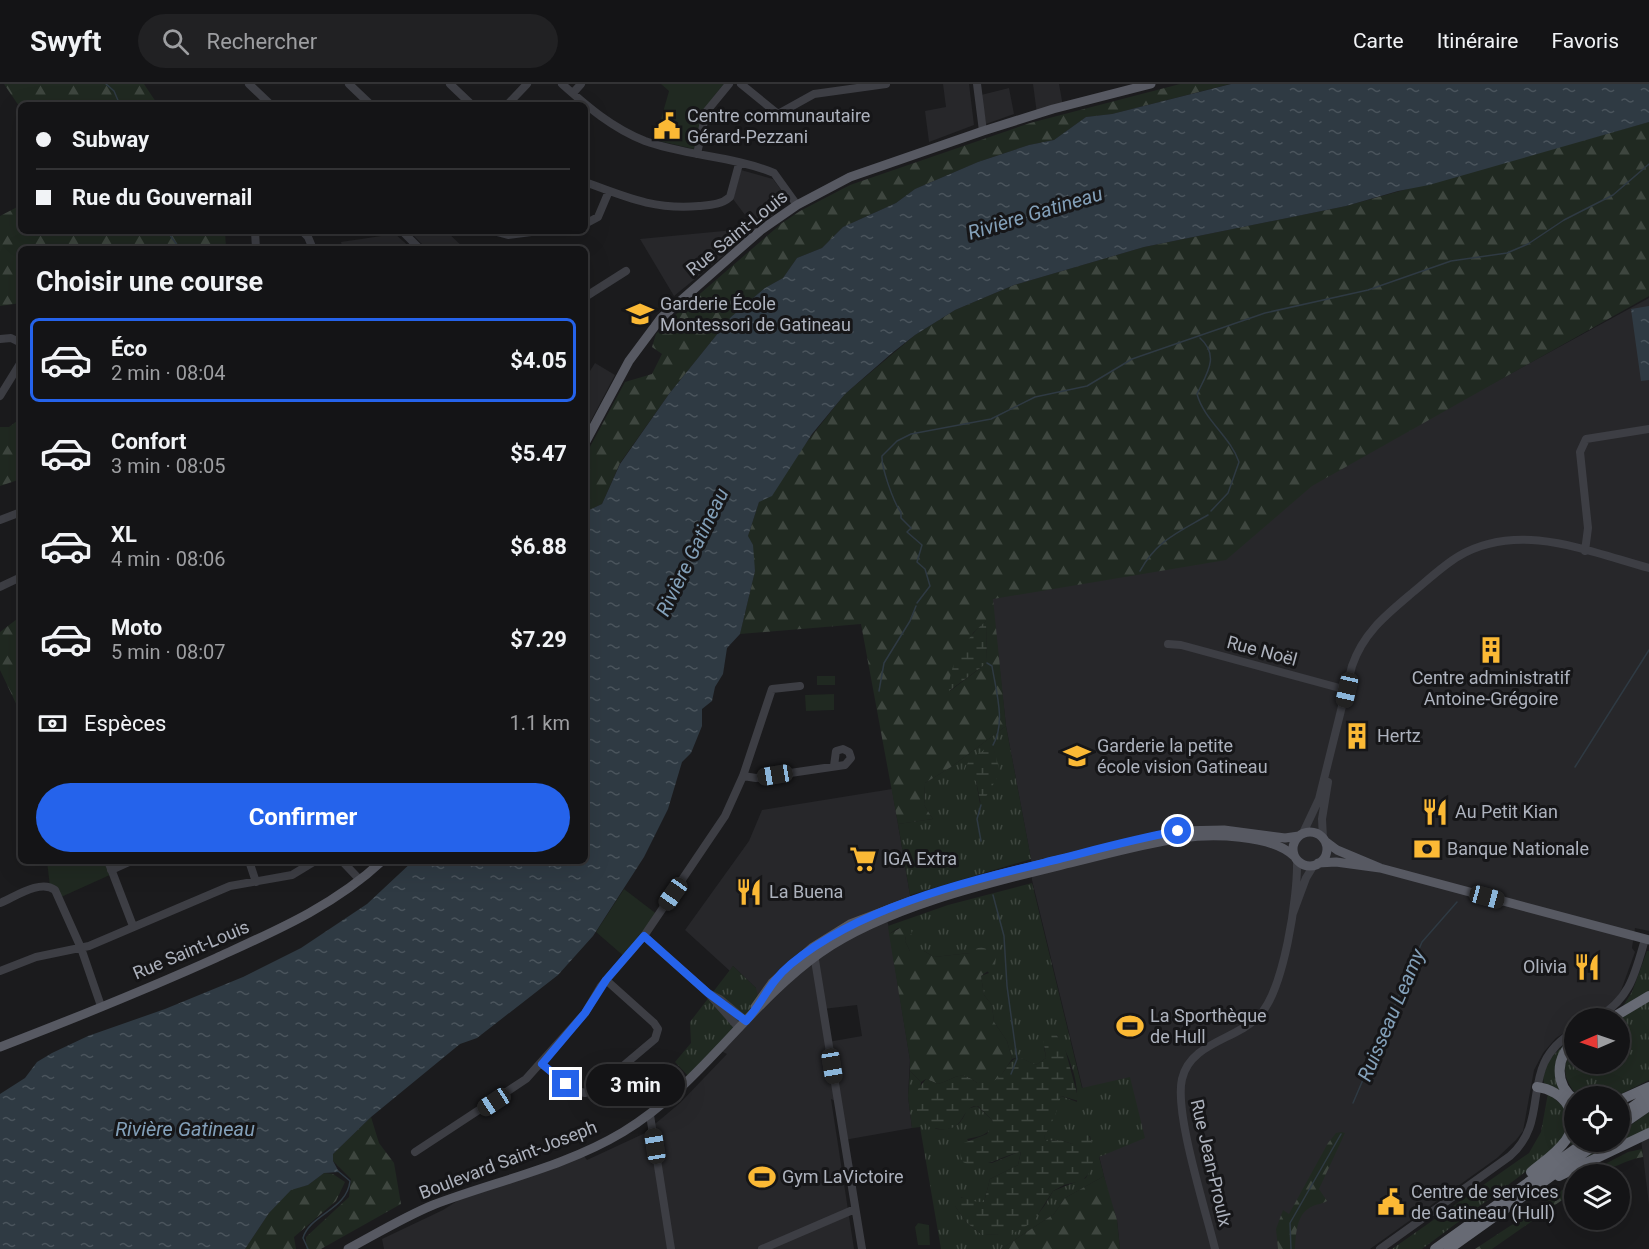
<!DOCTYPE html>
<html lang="fr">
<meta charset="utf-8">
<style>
:root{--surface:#141416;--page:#212123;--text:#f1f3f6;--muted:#9d9ea1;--line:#333335;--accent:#2563eb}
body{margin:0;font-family:Roboto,sans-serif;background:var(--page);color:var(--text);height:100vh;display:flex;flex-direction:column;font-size:22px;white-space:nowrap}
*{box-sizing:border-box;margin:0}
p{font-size:20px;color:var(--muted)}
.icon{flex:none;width:33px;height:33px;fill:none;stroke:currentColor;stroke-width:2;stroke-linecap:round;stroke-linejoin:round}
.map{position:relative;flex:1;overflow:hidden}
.sheet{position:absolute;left:18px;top:162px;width:570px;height:618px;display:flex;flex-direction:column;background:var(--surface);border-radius:9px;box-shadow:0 6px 24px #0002,0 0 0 2px var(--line)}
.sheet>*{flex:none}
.banner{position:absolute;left:18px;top:18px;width:570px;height:132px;border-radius:9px;box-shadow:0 6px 24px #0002,0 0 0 2px var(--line);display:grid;align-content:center;height:132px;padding:0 18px;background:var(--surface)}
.needle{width:39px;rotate:268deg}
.controls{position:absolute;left:1564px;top:924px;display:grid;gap:12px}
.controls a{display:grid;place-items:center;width:66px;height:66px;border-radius:50%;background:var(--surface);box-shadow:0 6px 24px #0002,0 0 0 2px var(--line);font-size:30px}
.end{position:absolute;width:27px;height:27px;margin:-14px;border:8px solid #2563eb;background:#fff;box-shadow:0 0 0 3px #fff}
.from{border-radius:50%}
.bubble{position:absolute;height:42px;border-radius:21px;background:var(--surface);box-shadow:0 6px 24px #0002,0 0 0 2px var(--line);font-size:20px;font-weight:700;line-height:42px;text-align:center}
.car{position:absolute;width:18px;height:36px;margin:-18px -9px;border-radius:8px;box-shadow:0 0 4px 2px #0007;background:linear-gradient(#222 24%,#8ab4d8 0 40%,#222 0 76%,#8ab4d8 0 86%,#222 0)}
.banner b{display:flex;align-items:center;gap:21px;height:57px;font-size:22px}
.banner b+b{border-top:2px solid var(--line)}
.banner i{width:15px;height:15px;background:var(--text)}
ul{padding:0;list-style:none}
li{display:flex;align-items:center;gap:18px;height:84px;margin:0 12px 9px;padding:0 6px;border:3px solid transparent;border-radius:9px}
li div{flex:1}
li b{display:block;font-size:22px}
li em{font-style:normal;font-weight:700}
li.current{border-color:var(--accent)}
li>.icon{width:54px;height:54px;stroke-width:1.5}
h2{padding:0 18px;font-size:27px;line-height:72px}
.pay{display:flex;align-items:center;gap:15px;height:66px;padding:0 18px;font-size:22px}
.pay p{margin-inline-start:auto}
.button{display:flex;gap:12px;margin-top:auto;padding:12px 18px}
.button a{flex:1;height:69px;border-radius:36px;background:var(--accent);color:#fff;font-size:24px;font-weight:700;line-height:69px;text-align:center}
header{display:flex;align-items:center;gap:36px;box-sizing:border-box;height:84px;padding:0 30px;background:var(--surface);border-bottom:2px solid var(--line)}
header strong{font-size:28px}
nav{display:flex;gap:33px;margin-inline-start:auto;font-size:21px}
.search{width:420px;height:54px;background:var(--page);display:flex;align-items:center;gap:15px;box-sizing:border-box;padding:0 21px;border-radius:33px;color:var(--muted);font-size:22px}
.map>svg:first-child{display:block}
</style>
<header>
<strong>Swyft</strong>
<div class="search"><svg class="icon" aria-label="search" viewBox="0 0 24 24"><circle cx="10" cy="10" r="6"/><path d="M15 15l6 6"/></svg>Rechercher</div>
<nav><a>Carte</a><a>Itinéraire</a><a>Favoris</a></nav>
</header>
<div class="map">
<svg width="1649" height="1165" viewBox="0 0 1649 1165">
<defs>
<pattern id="grass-tufts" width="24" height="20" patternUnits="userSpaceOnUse" patternTransform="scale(1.5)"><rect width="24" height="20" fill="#202921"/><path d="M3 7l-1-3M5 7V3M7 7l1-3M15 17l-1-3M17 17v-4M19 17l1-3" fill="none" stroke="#3e463f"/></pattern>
<pattern id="forest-firs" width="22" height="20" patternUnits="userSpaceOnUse" patternTransform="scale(1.5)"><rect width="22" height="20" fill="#202921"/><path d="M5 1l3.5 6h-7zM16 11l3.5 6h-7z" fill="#3e463f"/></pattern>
<pattern id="wetland-marsh" width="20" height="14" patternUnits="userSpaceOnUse" patternTransform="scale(1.5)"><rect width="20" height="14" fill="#202921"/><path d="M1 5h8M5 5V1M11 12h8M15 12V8" fill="none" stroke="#3e463f"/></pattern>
<pattern id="water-ripples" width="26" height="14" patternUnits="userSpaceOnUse" patternTransform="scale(1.5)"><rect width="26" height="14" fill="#2f3a43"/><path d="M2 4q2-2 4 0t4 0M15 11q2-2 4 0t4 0" fill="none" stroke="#4a545c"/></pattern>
</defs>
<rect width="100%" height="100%" fill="#1b1b1d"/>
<path fill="#27272a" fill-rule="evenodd" d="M943,0h26l5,41 -45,17 -4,-31 21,-4z
M1033,0h26l4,22 -26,8z
M1009,4l5,26 -28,10 -5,-29z
M741,86l32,9 14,19 -4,9 -109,89 -34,-57 115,-11 -22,-29z
M409,147h37l19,18h-38z
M395,150l17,15h-69l-2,-7z
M1649,214v633l-14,-3 -3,20 3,4 -16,44 -11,11 -20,11h-13v8l-19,12 -13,15 -9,17 -11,61 -7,9 -19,18 -127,91h-250l-3,-29 -7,-19 -78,-321 -1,-21 -25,-133 -14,-127 313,-113z
M595,279l20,12 -30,57v-53z
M892,705l19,112 -25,10 24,149 -2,36 4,32 -68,12 -6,-38 -7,-3 23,150h-470l-2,-10 61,-29 30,-19 108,-39 6,8 56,-26 37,-31 47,-49 -8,-4 37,-62 -23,-22 -3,5 -45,-41 64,-89 13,-31zM857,921l5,31 -34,6 -5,-33z
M1649,1051v70l-8,-66z"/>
<path fill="url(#grass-tufts)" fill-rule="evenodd" d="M1006,642l25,133 -121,36 -12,-71 35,-5 -9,-14 1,-22 26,-16zM993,662l3,14 -16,44 -4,-23z
M1032,799l50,205 48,-11 15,61 -46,19 5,19 -39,22 -11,16 -53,35h-60l-21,-122 -8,1 -4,-32 2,-25 11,11 -4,30 19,17c18,2 26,-5 31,-20l10,-3 16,15c-3,15 -13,15 -26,18l17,24h8l29,-12 -3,14 -28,14 -6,23 -13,1 -10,-6 -6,9 11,16 16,13c37,0 54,-11 71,-44l33,-13c8,-15 8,-26 4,-42l-18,8 -11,-4 -15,1 -2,-4 17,-41 16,6c2,-22 -9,-50 -21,-68l-12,13 2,11 -10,7 -18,-8 -6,2 -5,-18 -13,-19 -2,-17 -8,-10 -3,-19 8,-3 -19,-20 -36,4 -10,-6h-14l-5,-10 1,-5 -8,-8 -9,6 -1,-8 60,-21z
M1647,867h2v41l-26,14 9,-14z
M733,882l23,22 3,12 -68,79 -16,-17 16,-19 -1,-21z
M1649,917v79l-32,16h-39c-15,-16 -18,-32 -3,-49v17h45v-46z
M1568,956l-12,27 19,36 1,39 -4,3 -3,-3 6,-16 -15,-35 -16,-8 -1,-5 5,-17z
M1548,1009l17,15 3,14 -6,18 -34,30 -106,79h-30l137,-96 12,-21z
M1649,1028v18l-64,28 23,-16h12v-9z"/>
<path fill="url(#forest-firs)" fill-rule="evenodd" d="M4,0h140l14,21h-137v4z
M1180,0h50l-118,30 -26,3 -32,23 -25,5 -51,17 -63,27 -19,14 -53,24 -21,21 -25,10 -14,20 -18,10 -34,29 -62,77 -49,69 -18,41 -15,7 -2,6v-61l40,-74 27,-8 10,-20 -10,-7 4,-13 17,-17 109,-94 18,-12 50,-26 180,-62z
M1649,38v174l-337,190 -86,74 -233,39 13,127 -55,41 -26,16 -1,22 9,14 -35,5 -37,-200 -121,10 15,-63 -7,-35 11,-34 86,-108 70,-59 40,-25 59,-25 130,-38 202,-41zM986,537l1,42 -37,28 23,-58z
M21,121v26h204l1,18h-205v54l-21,3v-90z
M21,334v61l-21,7v-59h9z
M21,532v98l-21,-44v-38z
M904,842l7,3 1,5 -6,2 -1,5 5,10h14l10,6 36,-4c9,-9 19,-6 26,4l-1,9 -14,10 3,19 8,10 2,17 13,19 5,18 -12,18 -7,5 -16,1c-18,-14 -21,-4 -39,1l-12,-5 -5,3 -11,-11v-11l-21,-126z
M371,1033l8,26 15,20 7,41 -80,45h-15v-12l43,-40 2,-18 -18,-18v-7z
M1341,1048l4,1 -26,56 8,12c-5,3 -9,3 -14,5 -17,7 -17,28 -18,43h-17l-2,-20 7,-19 6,4 39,-71 8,-10z
M1642,1065l1,8c-21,3 -38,18 -57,17l42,-22z
M324,1089l9,1 12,8 -9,19 -42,36 2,12h-51l24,-36 22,-24 17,-4z
M1104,1092l13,44 3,29h-119l53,-35 11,-16z
M1575,1099v8l-83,58h-17l35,-23 26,-14 19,-18z"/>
<path fill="url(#wetland-marsh)" d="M986,537l1,42 -38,28c-1,-27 18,-54 37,-70z
M993,661l7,28 -19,32 -5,-24 -12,-5c1,-19 15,-22 29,-31z
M1047,943l4,1 13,17 15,56 -18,-5 -6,20 -11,21 2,4 15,-1 11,4 15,-11c10,14 9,38 -6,48l-17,4 -11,6 -20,31 -21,12 -30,1 -16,-13 -18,-26c12,-2 22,7 36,6l6,-23 28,-14 3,-13c-19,3 -39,20 -58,10l-3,-9 1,-9 26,-10 6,-13 -15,-15c-20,-2 -9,34 -51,20l-10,-14v-7l1,-16 8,-10 12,5c18,-5 21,-15 39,-1 7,-2 14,0 20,-4 9,-7 10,-18 22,-22l17,8 10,-7 -3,-21z"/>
<path fill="#202921" d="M661,0h63c-22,25 -23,33 -30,65l-39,-9 14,-49z
M817,592h18v9h-18z
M834,610v16l-28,1 -1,-16z
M47,777h61l4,13 -53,24 -9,-11z
M624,805l34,26 -32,43 -30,-26z
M918,1139l11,2 1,20h-12l-3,-18z"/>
<path fill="url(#water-ripples)" d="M1231,0h418v38l-220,63 -31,6 -52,15 -202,41 -130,38 -59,25 -40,25 -23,18 -47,41 -33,40 -40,62 -13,6 -11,34 5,9 2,26 -15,63 -13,14 -4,26 -8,13 -3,14 -10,8v17l-11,27 -9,9 -14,47 -24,48 -51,79 -35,39 -81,63 -17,6 -89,73 -38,37v7l6,11 -15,1 -16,12 -17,5 -22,23 -24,36h-245v-155l25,-16 12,-16 15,-9 36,-17 77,-27 78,-32 58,-29 66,-44 46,-43h172v-344l2,-6 15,-7 18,-40 49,-70 62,-77 34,-29 18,-10 14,-20 25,-10 21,-21 53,-24 19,-14 63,-27 51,-17 25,-5 32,-23 26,-3z
M1649,222v74l-8,1 -10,-72z"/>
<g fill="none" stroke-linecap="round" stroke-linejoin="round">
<path stroke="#2f3a43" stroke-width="1.5" d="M106,0l8,7 6,14
M167,147l13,18
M1200,254c20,18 7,35 -3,56 7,26 33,42 42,68l-11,31 -17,18
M1140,487c17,-31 39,-39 68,-56
M917,519l13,-17 -5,-17 -8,-7 5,-17 -15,-13 4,-4 -10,-10v-6c-7,-8 -20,-45 -19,-56l15,-15 14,-7 80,-15 44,-22 52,-11 45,-27 133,-46 103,-23 83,-29 56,-8 21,-9 36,-24 49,-25 36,-31
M987,579l5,3c4,25 14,57 1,79
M879,607l5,-28 26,-42 6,-15
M1575,683l74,-117
M981,721l-4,14 4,22
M993,811l11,41 3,50 10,73 -6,15
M1353,1019l69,-161 35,-40
M308,1165l-5,-11c7,-24 44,-28 47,-57l-12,-10
M1291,1165l-1,-26 51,-89"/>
<path stroke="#3d3e44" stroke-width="8" d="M249,0l22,21
M349,0l22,21
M450,0l22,21
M562,0c26,23 50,44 83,57 41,15 88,15 129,32l23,32
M741,0l37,30 36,-20 72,-10
M977,0l6,47
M573,9l8,-9
M507,21l20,-21
M697,70l9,-42 23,-28
M585,98c41,15 69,28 114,24 11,-1 22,-1 31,-9l9,-33
M585,140l13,-7 11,-26
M255,147l1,18
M302,147l6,6 5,12
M402,147l18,18
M493,147l15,4 31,-4
M585,213l41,-26
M0,255l11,-1 10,5
M0,312l21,-34
M0,436l21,-8
M1585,467l3,-23 -8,-76 6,-13 63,-10
M0,503l21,-10
M1168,560l13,1 166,45
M743,692l13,2 89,-13 6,-7 -2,-6 -6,-3 -7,2 -2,15
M1303,749l16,-34 33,-133c11,-33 34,-51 60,-73 15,-12 30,-27 47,-37 60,-35 128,-5 190,12
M1323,754l-1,-19 6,-37
M108,777l25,65
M249,777l7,21
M342,777l18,19
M111,786l20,-9
M0,819c15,-6 40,-24 55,-13l26,58 20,58
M1293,829l13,-35 8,-13
M644,852l64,57 12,6 26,22
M814,870l48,295
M0,887l36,-14 53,-11 141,-60 62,-11 23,-14
M709,910l30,34
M1597,934c33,-19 38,-44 48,-79
M542,980l31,26 12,3 19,-11 51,-43 3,-10 -4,-6 -48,-43
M650,1031l21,134
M415,1068l111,-73 59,-66 16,-27 43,-50 81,-120 18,-40 29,-87 28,-3
M762,1165l93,-40
M1215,1165c-9,-38 -41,-136 -33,-170 8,-36 53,-39 76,-62 26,-25 40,-121 39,-157
M1380,1165l130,-93c44,-39 5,-90 65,-125"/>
<path stroke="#575962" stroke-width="9" d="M585,359l44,-82 32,-43 100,-88 36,-25 53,-28 133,-46 70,-22 98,-25
M1293 765a17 17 0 1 1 34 0a17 17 0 1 1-34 0Z
M1325,757l12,9 43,18
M1318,779l18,-1 44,6 269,72
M755,923l17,-24 41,-36 37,-23 61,-23 86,-26 181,-44 46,-1 61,8 14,-2
M0,963c73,-28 145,-57 216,-89 59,-27 118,-52 166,-97
M348,1165c28,-15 56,-32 85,-44 63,-24 132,-38 190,-73 78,-47 124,-127 197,-179 66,-46 168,-70 246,-89 37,-9 76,-20 115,-26 30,-4 90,-4 113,18"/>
<path stroke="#676a74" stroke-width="10" d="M1612,934l37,-22
M1575,957c-20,16 -21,43 0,59
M1620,1016l29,-13
M1620,1032l29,-21
M1620,1042l29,-20
M1531,1088c12,-10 26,-19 35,-32 17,-25 -3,-50 -29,-53
M1559,1092l90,-43
M1435,1165l150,-107
M1449,1165l150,-107"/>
</g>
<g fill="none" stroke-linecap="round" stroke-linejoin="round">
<path stroke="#2563eb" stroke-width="8" d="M566,1000l-24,-20 43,-51 21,-33 38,-44 64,57 38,28c17,-18 22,-38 45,-57 71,-59 179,-83 268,-105 39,-10 79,-21 119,-28"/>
</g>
<defs>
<symbol id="civic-bare" viewBox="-9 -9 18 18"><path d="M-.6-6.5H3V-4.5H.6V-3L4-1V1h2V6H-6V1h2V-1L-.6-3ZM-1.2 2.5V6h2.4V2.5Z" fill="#fbb935" stroke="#161618" stroke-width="2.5" paint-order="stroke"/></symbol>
<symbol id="school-bare" viewBox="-9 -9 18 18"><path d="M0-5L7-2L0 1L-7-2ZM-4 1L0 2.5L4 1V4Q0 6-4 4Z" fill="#fbb935" stroke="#161618" stroke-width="2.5" paint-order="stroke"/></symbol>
<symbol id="building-bare" viewBox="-9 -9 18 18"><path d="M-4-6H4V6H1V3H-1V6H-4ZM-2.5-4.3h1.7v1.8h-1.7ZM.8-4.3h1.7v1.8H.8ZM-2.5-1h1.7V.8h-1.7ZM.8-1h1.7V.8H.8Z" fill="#fbb935" stroke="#161618" stroke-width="2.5" paint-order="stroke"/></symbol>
<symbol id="restaurant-bare" viewBox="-9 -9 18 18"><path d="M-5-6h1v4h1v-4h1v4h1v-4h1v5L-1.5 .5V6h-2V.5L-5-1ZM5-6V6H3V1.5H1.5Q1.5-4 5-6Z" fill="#fbb935" stroke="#161618" stroke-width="2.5" paint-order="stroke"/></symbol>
<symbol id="bank-bare" viewBox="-9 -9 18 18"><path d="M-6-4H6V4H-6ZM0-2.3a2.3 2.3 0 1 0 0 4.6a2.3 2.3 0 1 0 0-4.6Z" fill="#fbb935" stroke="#161618" stroke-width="2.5" paint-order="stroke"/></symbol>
<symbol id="supermarket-bare" viewBox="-9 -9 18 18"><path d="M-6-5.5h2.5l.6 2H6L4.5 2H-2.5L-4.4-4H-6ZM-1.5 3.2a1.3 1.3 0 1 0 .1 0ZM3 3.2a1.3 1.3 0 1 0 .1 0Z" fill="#fbb935" stroke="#161618" stroke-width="2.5" paint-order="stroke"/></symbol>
<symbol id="stadium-bare" viewBox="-9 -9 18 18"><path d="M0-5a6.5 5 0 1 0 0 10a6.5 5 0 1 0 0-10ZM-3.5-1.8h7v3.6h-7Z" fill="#fbb935" stroke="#161618" stroke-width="2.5" paint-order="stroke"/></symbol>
</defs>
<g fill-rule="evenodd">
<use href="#civic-bare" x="648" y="23" width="38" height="38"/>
<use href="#school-bare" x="621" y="211" width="38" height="38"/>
<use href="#building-bare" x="1472" y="547" width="38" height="38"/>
<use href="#building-bare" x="1338" y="633" width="38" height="38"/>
<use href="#school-bare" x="1058" y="653" width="38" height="38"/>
<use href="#restaurant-bare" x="1416" y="709" width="38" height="38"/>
<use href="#bank-bare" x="1408" y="746" width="38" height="38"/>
<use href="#supermarket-bare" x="844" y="756" width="38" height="38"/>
<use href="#restaurant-bare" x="730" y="789" width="38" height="38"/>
<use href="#restaurant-bare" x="1568" y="864" width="38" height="38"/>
<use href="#stadium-bare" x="1111" y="923" width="38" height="38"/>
<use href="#stadium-bare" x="743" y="1074" width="38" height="38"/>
<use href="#civic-bare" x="1372" y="1099" width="38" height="38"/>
</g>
<g text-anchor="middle" stroke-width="6" stroke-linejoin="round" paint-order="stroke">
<g font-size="18" fill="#adb2bd" stroke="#161618" text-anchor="start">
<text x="687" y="38">Centre communautaire<tspan x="687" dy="21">Gérard-Pezzani</tspan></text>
<text x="660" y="226">Garderie École<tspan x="660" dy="21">Montessori de Gatineau</tspan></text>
<text x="1491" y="600" text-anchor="middle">Centre administratif<tspan x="1491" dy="21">Antoine-Grégoire</tspan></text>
<text x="1377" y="658">Hertz</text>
<text x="1097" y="668">Garderie la petite<tspan x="1097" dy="21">école vision Gatineau</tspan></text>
<text x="1455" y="734">Au Petit Kian</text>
<text x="1447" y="771">Banque Nationale</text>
<text x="883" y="781">IGA Extra</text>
<text x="769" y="814">La Buena</text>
<text x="1567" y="889" text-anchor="end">Olivia</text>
<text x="1150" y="938">La Sporthèque<tspan x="1150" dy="21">de Hull</tspan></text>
<text x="782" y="1099">Gym LaVictoire</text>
<text x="1411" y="1114">Centre de services<tspan x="1411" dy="21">de Gatineau (Hull)</tspan></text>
</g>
<g font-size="18" fill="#adb2bd" stroke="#161618">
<text transform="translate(737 149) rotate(-39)" y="6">Rue Saint-Louis</text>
<text transform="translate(1262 567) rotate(15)" y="6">Rue Noël</text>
<text transform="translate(191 866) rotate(-23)" y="6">Rue Saint-Louis</text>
<text transform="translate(508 1076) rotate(-21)" y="6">Boulevard Saint-Joseph</text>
<text transform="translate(1211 1079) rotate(77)" y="6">Rue Jean-Proulx</text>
</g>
<g font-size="20" font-style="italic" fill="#83a0b9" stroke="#161618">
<text transform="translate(1035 129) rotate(-17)" y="7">Rivière Gatineau</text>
<text transform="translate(692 468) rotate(-64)" y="7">Rivière Gatineau</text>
<text transform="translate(1391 931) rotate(-67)" y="7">Ruisseau Leamy</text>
<text x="185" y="1052">Rivière Gatineau</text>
</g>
</g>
</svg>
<div class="controls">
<a><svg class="needle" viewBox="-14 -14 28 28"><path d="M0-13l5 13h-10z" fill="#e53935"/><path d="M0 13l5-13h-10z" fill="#9d9ea1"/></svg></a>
<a><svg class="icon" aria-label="locate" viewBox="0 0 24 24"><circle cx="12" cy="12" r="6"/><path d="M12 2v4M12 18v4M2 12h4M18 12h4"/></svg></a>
<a><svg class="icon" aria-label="layers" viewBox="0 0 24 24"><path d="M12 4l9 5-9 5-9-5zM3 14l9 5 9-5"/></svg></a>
</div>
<i class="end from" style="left:1178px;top:747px"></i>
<i class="end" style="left:566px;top:1000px"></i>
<div class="bubble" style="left:586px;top:980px;width:99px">3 min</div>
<i class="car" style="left:1347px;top:606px;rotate:193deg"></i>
<i class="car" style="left:775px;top:691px;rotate:261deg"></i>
<i class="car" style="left:673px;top:810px;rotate:215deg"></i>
<i class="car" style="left:1487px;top:813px;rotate:105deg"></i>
<i class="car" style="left:832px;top:982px;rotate:171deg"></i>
<i class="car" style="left:494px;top:1018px;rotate:237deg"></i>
<i class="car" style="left:655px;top:1062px;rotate:351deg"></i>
<div class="banner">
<b><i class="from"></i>Subway</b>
<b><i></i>Rue du Gouvernail</b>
</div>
<section class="sheet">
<h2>Choisir une course</h2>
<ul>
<li class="current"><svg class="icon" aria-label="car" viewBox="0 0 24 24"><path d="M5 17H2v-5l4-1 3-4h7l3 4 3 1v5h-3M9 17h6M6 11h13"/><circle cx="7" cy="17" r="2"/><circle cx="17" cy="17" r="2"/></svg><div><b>Éco</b><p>2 min · 08:04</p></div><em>$4.05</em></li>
<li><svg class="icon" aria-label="car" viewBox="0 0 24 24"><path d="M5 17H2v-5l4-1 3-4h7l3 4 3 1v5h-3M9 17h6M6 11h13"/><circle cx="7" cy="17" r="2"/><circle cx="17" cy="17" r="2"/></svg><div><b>Confort</b><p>3 min · 08:05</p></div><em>$5.47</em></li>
<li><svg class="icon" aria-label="car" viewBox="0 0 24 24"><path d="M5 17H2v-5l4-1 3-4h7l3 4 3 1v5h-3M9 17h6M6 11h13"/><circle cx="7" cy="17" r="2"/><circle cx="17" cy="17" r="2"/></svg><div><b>XL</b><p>4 min · 08:06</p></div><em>$6.88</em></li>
<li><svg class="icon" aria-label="car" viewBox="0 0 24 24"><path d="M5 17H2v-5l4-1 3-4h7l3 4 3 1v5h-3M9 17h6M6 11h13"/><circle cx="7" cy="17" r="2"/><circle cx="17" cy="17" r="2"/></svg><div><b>Moto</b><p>5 min · 08:07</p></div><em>$7.29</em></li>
</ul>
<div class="pay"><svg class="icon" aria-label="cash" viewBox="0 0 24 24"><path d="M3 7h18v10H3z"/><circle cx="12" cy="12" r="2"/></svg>Espèces<p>1.1 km</p></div>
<div class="button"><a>Confirmer</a></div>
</section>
</div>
